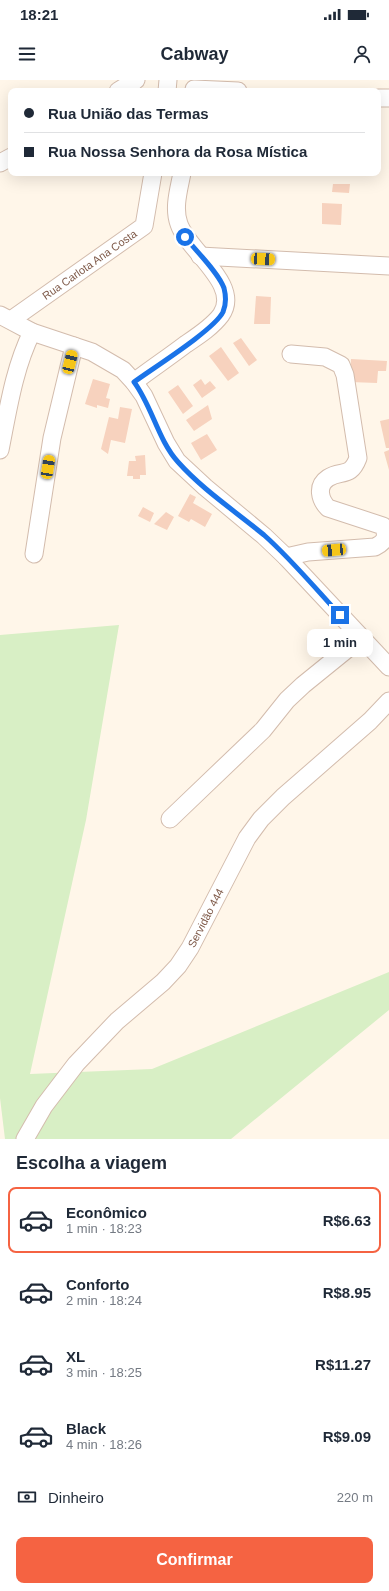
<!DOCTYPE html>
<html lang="pt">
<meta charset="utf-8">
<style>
:root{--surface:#fff;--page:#f6f6f7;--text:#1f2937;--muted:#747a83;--line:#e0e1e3;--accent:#f56342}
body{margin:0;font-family:Helvetica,sans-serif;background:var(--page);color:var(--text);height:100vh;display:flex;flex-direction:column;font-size:15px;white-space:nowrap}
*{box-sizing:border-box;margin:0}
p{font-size:13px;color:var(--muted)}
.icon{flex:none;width:22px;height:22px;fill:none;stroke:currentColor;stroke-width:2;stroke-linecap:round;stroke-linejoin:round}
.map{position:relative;height:1059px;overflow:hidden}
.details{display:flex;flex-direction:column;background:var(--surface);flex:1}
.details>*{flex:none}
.banner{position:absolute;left:8px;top:8px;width:373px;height:88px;border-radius:8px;box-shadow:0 4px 16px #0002;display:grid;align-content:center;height:88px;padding:0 16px;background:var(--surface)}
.end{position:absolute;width:18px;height:18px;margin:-9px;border:5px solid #1a73e8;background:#fff;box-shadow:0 0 0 2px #fff}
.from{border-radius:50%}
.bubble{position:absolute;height:28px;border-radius:8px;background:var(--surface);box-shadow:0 4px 16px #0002;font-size:13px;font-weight:800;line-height:28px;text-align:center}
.car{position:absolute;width:12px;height:24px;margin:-12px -6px;border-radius:5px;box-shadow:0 0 3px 1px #0007;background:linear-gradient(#f5c518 24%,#345 0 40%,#f5c518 0 76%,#345 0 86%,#f5c518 0)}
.banner b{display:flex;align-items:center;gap:14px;height:38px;font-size:15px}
.banner b+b{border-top:1px solid var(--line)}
.banner i{width:10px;height:10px;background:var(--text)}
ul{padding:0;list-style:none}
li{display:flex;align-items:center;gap:12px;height:66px;margin:0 8px 6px;padding:0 8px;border:2px solid transparent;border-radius:8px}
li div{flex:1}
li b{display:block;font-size:15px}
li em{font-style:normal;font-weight:800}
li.on{border-color:var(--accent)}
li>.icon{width:36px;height:36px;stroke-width:1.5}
h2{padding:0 16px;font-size:18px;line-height:48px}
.pay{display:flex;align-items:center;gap:10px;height:44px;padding:0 16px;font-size:15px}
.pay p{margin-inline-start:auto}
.button{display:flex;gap:8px;margin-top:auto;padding:8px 16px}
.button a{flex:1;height:46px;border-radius:8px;background:var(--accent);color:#fff;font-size:16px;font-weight:800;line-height:46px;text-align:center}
.status{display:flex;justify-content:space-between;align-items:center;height:28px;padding:0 20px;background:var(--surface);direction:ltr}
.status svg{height:11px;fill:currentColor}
header{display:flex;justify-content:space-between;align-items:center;height:52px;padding:0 16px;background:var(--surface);font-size:18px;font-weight:800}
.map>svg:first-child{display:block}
</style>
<div class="status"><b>18:21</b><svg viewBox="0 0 49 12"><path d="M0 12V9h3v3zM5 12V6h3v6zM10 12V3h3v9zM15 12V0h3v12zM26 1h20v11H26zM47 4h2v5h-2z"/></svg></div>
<header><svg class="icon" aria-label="menu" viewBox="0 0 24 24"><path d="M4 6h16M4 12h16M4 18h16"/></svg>Cabway<svg class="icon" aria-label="person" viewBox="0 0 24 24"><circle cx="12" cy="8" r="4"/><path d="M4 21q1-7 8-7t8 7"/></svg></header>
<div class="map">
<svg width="389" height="1059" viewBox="0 0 389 1059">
<rect width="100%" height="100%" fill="#fff6e9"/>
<path fill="#d8efc5" d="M119,545l-33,195 -56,254 122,-5 237,-97v38l-158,129h-226l-5,-41v-463z"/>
<path fill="#f7d2be" d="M333,104h17l-1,9 -17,-1z
M322,123l20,1 -1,21 -19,-1z
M256,216l15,1 -1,27h-16z
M241,258l16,22 -8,6 -16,-23z
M221,267l18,26 -11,8 -19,-25z
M351,279l36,2 -1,10h-8l-1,12 -27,-1z
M93,299l17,5 -4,14 4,1 -2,9 -11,-3v3l-12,-4z
M201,299l4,6 5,-4 6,7 -14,10 -9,-13z
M178,305l15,21 -10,8 -15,-22z
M208,325l4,14 -18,12 -8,-11z
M120,327l12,2 -7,34 -14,-3 -3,14 -7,-5 8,-32 9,2z
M389,339v29h-3l-6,-27z
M207,354l10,16 -16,10 -10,-17z
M389,370v20l-5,-18z
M145,375l1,20h-6v4h-7v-3h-6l2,-15h7l-1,-5z
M190,414l6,3 -3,6 19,11 -7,13 -14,-8 -2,3 -11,-6z
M143,427l11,6 -4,9 -12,-6z
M166,432l8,5 -7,13 -13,-6z"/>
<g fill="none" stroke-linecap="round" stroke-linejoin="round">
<defs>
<g id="minor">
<path d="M194,9l44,2"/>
<path d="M118,11l18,-11"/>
<path d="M167,11l1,-11"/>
<path d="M378,18h11"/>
<path d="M0,83l11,-6"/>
<path d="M200,176l189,10"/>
<path d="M0,235l32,17 60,20 31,18 11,12 10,14 22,47 11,18 28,26 59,49 22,21 103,110"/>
<path id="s1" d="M11,240l133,-94 9,-53"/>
<path d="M134,302c17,-13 35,-25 52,-38 12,-8 26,-17 35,-29 21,-30 -33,-64 -42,-91 -6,-16 0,-35 3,-51"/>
<path d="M0,370c8,-40 14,-82 32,-118"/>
<path d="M34,474l18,-116 22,-92"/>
<path d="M286,477l22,-5 67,-5c10,-5 13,-10 8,-21l-55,-18c-8,-8 -12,-22 0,-30 13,-9 22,1 30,-20l-13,-83 -4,-10 -16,-8 -34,-3"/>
<path d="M170,739l93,-89 24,-30 16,-15 58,-47"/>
<path id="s2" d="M25,1059l19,-33 32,-42 41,-43 46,-39 15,-16 12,-18 57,-110 14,-19 22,-22 87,-76 19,-20"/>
</g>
</defs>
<use href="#minor" stroke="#d3bcad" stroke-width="19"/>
<use href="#minor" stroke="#fff" stroke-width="17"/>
</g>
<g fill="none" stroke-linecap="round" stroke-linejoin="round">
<path stroke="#1a73e8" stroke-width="5" d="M185,157c11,14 33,35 39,51 2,8 2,17 -1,24 -9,18 -70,56 -89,70 18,24 24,58 44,80 25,28 57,49 86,73 27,24 51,53 76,80"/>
</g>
<g text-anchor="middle" stroke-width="3" stroke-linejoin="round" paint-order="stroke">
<g font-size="11" fill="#7e5948" stroke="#fff9f2">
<text dy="4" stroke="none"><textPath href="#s1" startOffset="96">Rua Carlota Ana Costa</textPath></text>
<text dy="4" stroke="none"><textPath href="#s2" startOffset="288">Servidão 444</textPath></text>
</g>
</g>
</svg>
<i class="end from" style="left:185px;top:157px"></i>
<i class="end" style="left:340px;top:535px"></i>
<div class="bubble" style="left:307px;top:549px;width:66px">1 min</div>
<i class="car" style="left:263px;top:179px;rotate:93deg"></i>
<i class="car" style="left:70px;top:282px;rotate:14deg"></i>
<i class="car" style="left:48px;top:387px;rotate:9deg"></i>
<i class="car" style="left:334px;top:470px;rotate:265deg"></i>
<div class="banner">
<b><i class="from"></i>Rua União das Termas</b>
<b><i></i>Rua Nossa Senhora da Rosa Mística</b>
</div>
</div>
<section class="details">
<h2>Escolha a viagem</h2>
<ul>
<li class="on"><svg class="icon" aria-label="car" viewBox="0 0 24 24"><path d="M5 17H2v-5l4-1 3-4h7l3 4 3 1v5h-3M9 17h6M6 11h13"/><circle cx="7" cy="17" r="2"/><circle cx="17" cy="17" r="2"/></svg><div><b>Econômico</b><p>1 min · 18:23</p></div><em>R$6.63</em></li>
<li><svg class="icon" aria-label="car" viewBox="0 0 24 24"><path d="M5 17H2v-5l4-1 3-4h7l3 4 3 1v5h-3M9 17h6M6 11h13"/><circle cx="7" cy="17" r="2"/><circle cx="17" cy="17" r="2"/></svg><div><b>Conforto</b><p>2 min · 18:24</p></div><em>R$8.95</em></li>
<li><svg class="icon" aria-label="car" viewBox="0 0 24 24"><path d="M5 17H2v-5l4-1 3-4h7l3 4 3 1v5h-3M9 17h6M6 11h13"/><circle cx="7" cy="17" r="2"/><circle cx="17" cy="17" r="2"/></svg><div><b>XL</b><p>3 min · 18:25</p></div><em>R$11.27</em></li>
<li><svg class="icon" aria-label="car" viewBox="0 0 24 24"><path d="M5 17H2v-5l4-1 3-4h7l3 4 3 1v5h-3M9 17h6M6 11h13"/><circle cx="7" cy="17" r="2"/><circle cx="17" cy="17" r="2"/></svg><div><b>Black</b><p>4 min · 18:26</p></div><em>R$9.09</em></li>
</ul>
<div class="pay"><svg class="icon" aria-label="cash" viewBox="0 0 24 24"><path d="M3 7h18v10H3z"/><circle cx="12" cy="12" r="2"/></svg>Dinheiro<p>220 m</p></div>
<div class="button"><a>Confirmar</a></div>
</section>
